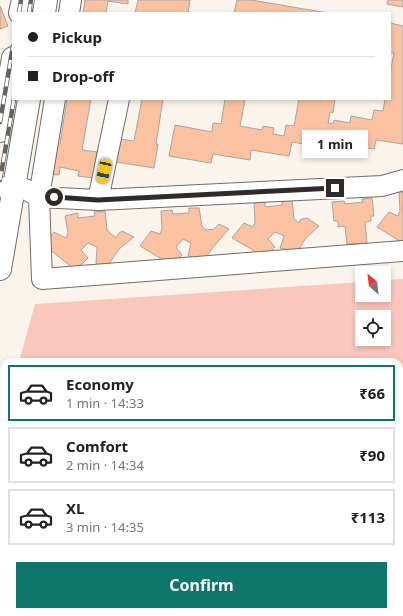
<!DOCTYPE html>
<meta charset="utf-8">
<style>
:root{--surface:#fff;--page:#f6f6f6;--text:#222;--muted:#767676;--line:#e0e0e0;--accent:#0f766e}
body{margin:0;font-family:"Noto Sans",sans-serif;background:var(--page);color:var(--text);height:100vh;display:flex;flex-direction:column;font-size:15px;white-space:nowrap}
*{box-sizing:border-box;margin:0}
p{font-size:13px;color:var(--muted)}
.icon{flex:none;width:22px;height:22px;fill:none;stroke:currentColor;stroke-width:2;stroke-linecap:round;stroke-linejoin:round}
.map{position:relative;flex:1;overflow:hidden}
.sheet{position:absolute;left:0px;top:358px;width:403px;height:258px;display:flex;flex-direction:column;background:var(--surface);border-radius:12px 12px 0 0;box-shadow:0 2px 6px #0003}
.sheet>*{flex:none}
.guide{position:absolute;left:12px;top:12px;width:379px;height:88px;border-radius:0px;box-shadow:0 2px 6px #0003;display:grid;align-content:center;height:88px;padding:0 16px;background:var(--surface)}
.needle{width:26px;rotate:332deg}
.fabs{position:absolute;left:355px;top:266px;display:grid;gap:8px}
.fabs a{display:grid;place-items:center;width:36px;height:36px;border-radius:0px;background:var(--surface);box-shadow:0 2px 6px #0003;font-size:20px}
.end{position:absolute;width:18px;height:18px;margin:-9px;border:5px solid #2e2b28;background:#fff;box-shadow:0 0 0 2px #fff}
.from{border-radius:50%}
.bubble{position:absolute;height:28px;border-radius:0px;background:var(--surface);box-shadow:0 2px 6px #0003;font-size:13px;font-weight:700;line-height:28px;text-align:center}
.car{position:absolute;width:12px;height:24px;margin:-12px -6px;border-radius:5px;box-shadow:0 0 3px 1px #0007;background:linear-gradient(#f5c518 24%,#345 0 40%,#f5c518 0 76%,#345 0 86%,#f5c518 0)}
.guide b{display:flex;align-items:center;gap:14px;height:38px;font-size:15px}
.guide b+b{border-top:1px solid var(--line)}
.guide i{width:10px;height:10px;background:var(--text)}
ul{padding:7px 0 0;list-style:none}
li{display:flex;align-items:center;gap:12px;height:56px;margin:0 8px 6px;padding:0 8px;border:2px solid var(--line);border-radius:0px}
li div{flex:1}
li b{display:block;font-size:15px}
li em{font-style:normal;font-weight:700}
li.selected{border-color:var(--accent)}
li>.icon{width:36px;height:36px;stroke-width:1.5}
.button{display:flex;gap:8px;margin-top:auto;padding:8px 16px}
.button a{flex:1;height:46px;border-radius:0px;background:var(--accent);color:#fff;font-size:16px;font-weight:700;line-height:46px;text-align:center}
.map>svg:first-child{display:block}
</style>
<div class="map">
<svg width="403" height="616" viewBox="0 0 403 616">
<rect width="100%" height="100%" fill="#faf4ed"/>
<path fill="#fbc6bc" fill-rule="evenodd" d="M403,279v114l-4,1v-32h-380l16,-58 327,-22v13h22v-15zM362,317h22v22h-22z
M399,425h4v98l-4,1z
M0,453h4v103h-4z"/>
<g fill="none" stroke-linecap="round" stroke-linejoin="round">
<path stroke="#a6b166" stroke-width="4" d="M399,414h4
M0,445h4"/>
</g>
<path fill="#fbc2a1" stroke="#aca39f" d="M85,0h43v4l-20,-3 -2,12h-23z
M138,0h52l-2,13h-53z
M237,0h14l77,13h-94z
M388,0h15v7l-16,-3z
M0,6l8,20 -8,3z
M390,23l13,3v118l-27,-4 -2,9 -19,-3 -1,6 -62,-10 -3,14 -38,-6 -1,10 -37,-6 -2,9 -42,-7 6,-31 37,7 1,-9 8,1 4,-25h20l-5,27 22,4 1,-4 11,2 -1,6 11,2 2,-11 8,1 5,-27h36l-2,14 -3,-1 -2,11 5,1 1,-4 16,3 1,-7 21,4 2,-10 9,1 2,-12h5v-26l4,-20h-4z
M67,99h24l-9,51 15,2 -4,26 -15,-2 1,-5 -19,-4 -1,8 -10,-1 5,-31 6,1z
M142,99h21l-7,45h2l-4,24 -44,-7 4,-23 20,3z
M399,192h4v51l-26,-16 12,-15 9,4 2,-5z
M372,198l2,18h-3v5l-6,1 2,21 -20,1 -2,-18 -7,1v-6h-4l-2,-19 12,-1 1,3 18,-2 -1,-3z
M292,200l2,19 5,4 2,-4 6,-1 12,8 -13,12 -9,14 -17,-4 4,-12 -9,-4 -7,7 7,8 -6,6 -9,4 -7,-7 -21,-12 12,-15 9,4 2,-5 -1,-19 11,-1v5l17,-2v-4z
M189,208h10l3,18 4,4 8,-1 5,-5 10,5 -15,17 -10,14 -16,-4 3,-13 -8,-4 -7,8 6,8 -6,6 -8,3 -8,-6 -20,-12 11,-15 9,3 2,-5 -1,-18 11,-1 1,4 16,-1z
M105,211l2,19 9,8 2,-4 4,-3 12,6 -15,12 -14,21 -9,-7 1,-16 -9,-4 -7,7 7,8 -6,6 -9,4 -29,-23 10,-13 12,6 2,-5 -3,-17 13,-3v5l17,-2 -1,-4z
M403,580v36h-40v-4h36v-31z"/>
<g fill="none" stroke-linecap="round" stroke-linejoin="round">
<defs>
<path id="minor" d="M69,13l2,-13
M55,99l-16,98 3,82 361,-28
M0,187l25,2 14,8 59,3 284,-14 21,-6
M98,200l21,-101
M399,545h4
M0,573l4,-1
M235,612l3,4
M293,612v4
M104,616l42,-4"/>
<path id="major" d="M20,13l3,-13
M44,13l2,-13
M0,131l13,-73
M0,269l29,-170"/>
</defs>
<use href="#minor" stroke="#726d67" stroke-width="22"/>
<use href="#major" stroke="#726d67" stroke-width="24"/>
<use href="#minor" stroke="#fff" stroke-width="20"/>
<use href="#major" stroke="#fff" stroke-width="22"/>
<defs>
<path id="rail" d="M19,13l2,-13
M29,13l2,-13
M0,122l13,-76
M0,180l14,-81"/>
</defs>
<use href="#rail" stroke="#67635f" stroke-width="4.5"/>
<use href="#rail" stroke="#fff" stroke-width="3" stroke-dasharray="9" stroke-linecap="butt"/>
</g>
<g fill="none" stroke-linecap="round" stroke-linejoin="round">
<path stroke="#2e2b28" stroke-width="5" d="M54,197l44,3 237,-12"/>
</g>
</svg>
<div class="fabs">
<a><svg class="needle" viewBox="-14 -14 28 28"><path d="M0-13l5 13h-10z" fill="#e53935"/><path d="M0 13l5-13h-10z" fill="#767676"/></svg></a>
<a><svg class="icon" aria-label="locate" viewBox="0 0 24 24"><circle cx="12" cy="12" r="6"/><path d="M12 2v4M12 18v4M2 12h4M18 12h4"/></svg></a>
</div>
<i class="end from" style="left:54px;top:197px"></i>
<i class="end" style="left:335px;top:188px"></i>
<div class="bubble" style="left:302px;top:130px;width:66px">1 min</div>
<i class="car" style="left:104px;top:171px;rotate:192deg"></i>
<div class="guide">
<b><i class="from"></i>Pickup</b>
<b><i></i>Drop-off</b>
</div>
<section class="sheet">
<ul>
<li class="selected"><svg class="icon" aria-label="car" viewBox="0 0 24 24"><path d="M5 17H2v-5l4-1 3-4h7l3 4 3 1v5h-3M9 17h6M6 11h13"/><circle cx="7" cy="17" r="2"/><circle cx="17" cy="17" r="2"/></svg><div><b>Economy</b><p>1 min · 14:33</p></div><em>₹66</em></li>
<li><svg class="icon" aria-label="car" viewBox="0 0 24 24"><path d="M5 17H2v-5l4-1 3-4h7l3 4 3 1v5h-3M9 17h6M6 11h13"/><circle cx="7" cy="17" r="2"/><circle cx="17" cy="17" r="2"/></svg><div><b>Comfort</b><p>2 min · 14:34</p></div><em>₹90</em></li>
<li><svg class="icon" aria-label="car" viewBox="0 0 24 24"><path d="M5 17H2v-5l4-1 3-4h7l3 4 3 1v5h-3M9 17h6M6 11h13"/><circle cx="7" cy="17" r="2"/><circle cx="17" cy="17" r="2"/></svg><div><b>XL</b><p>3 min · 14:35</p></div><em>₹113</em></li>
</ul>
<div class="button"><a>Confirm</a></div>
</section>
</div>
